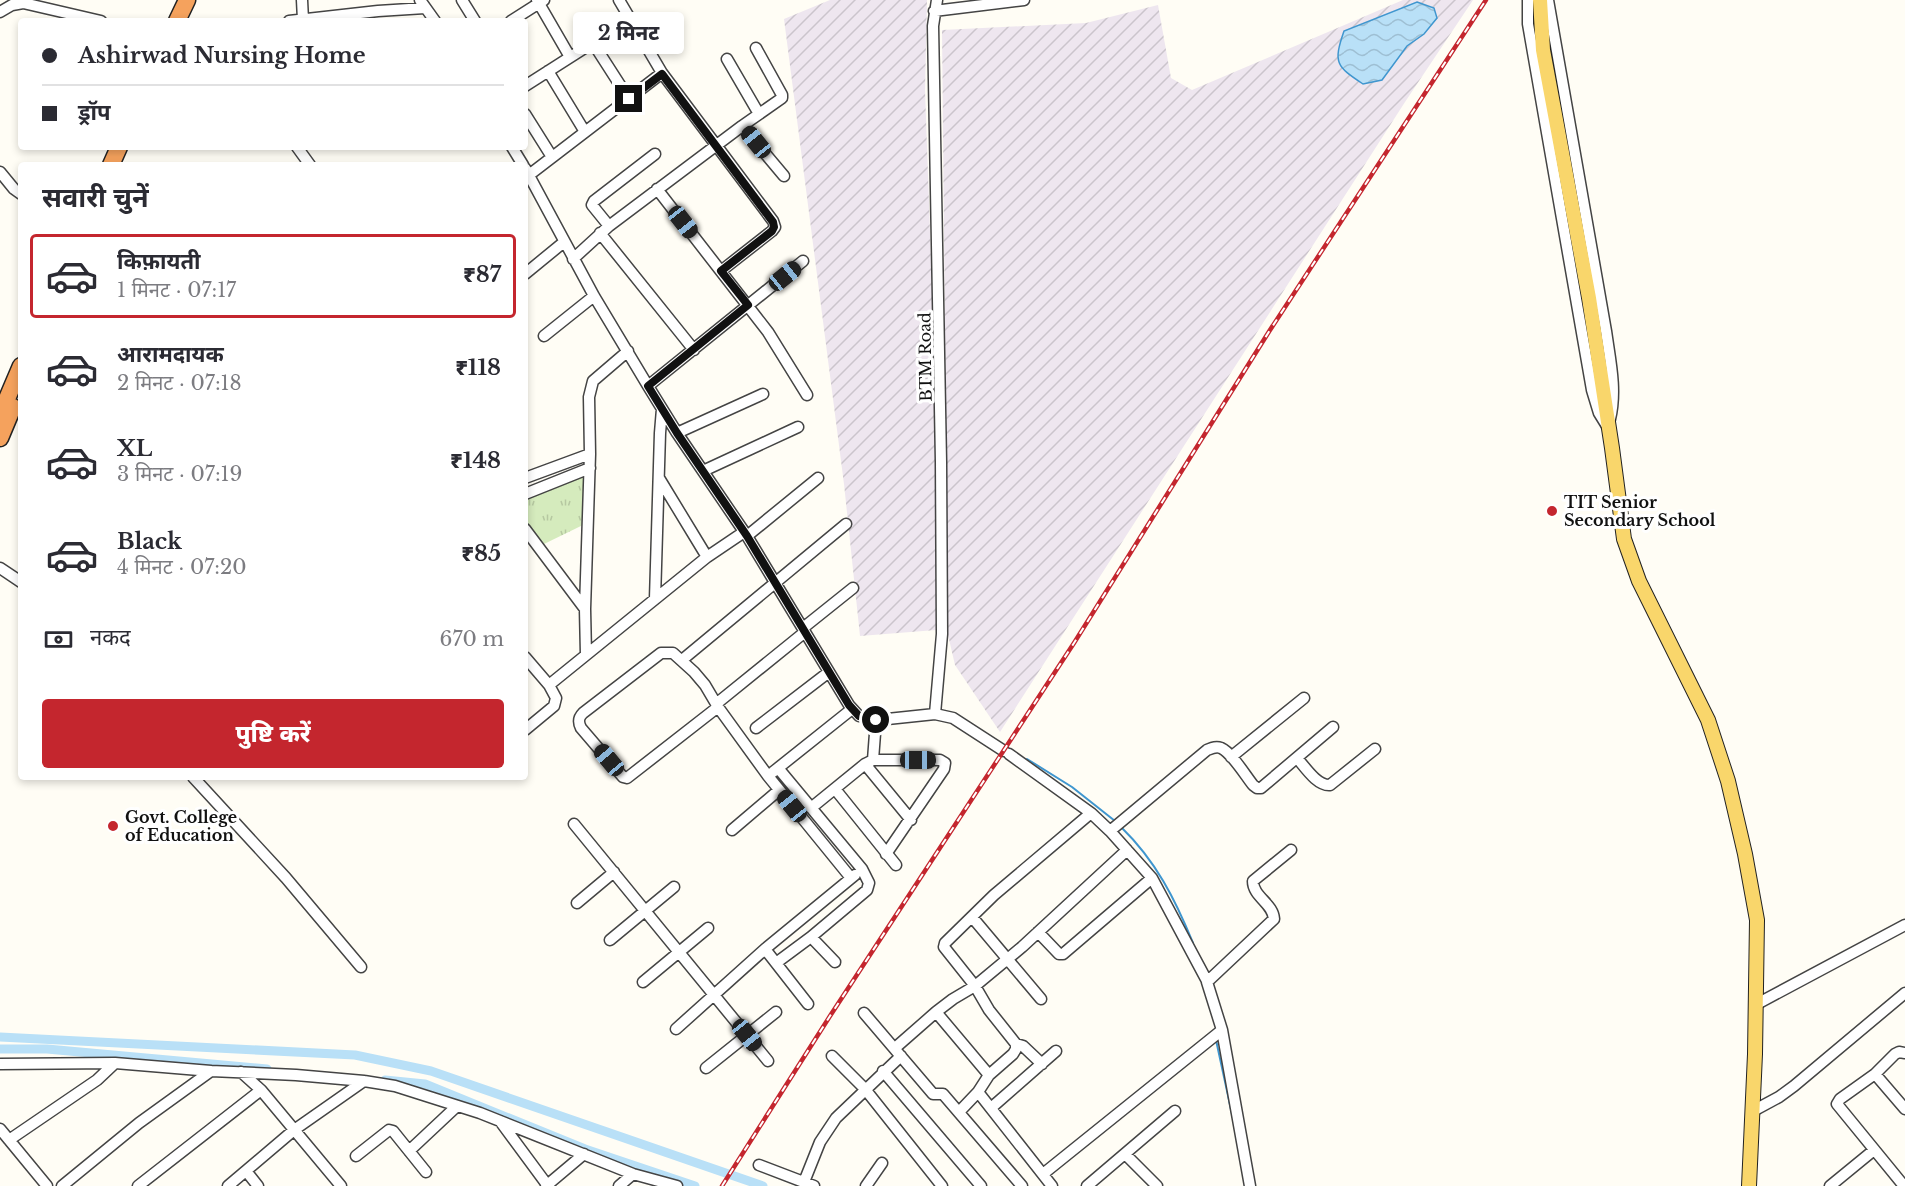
<!DOCTYPE html>
<html lang="hi">
<meta charset="utf-8">
<style>
:root{--surface:#fff;--page:#f2f2f3;--text:#2b2b33;--muted:#7c7c81;--line:#e1e1e2;--accent:#c4262e}
body{margin:0;font-family:"Libre Baskerville","Noto Sans Devanagari",serif;background:var(--page);color:var(--text);height:100vh;display:flex;flex-direction:column;font-size:22px;white-space:nowrap}
*{box-sizing:border-box;margin:0}
p{font-size:20px;color:var(--muted)}
.icon{flex:none;width:33px;height:33px;fill:none;stroke:currentColor;stroke-width:2;stroke-linecap:round;stroke-linejoin:round}
.map{position:relative;flex:1;overflow:hidden}
.details{position:absolute;left:18px;top:162px;width:510px;height:618px;display:flex;flex-direction:column;background:var(--surface);border-radius:6px;box-shadow:0 3px 9px #0003}
.details>*{flex:none}
.top-card{position:absolute;left:18px;top:18px;width:510px;height:132px;border-radius:6px;box-shadow:0 3px 9px #0003;display:grid;align-content:center;height:132px;padding:0 24px;background:var(--surface)}
.end{position:absolute;width:27px;height:27px;margin:-14px;border:8px solid #111;background:#fff;box-shadow:0 0 0 3px #fff}
.from{border-radius:50%}
.bubble{position:absolute;height:42px;border-radius:6px;background:var(--surface);box-shadow:0 3px 9px #0003;font-size:20px;font-weight:800;line-height:42px;text-align:center}
.car{position:absolute;width:18px;height:36px;margin:-18px -9px;border-radius:8px;box-shadow:0 0 4px 2px #0007;background:linear-gradient(#222 24%,#8ab4d8 0 40%,#222 0 76%,#8ab4d8 0 86%,#222 0)}
.top-card b{display:flex;align-items:center;gap:21px;height:57px;font-size:22px}
.top-card b+b{border-top:2px solid var(--line)}
.top-card i{width:15px;height:15px;background:var(--text)}
ul{padding:0;list-style:none}
li{display:flex;align-items:center;gap:18px;height:84px;margin:0 12px 9px;padding:0 12px;border:3px solid transparent;border-radius:6px}
li div{flex:1}
li b{display:block;font-size:22px}
li em{font-style:normal;font-weight:800}
li.active{border-color:var(--accent)}
li>.icon{width:54px;height:54px;stroke-width:1.5}
h2{padding:0 24px;font-size:27px;line-height:72px}
.pay{display:flex;align-items:center;gap:15px;height:66px;padding:0 24px;font-size:22px}
.pay p{margin-inline-start:auto}
.action{display:flex;gap:12px;margin-top:auto;padding:12px 24px}
.action a{flex:1;height:69px;border-radius:6px;background:var(--accent);color:#fff;font-size:24px;font-weight:800;line-height:69px;text-align:center}
.map>svg:first-child{display:block}
</style>
<div class="map">
<svg width="1905" height="1186" viewBox="0 0 1905 1186">
<defs>
<pattern id="industrial-furrows" width="10" height="10" patternUnits="userSpaceOnUse" patternTransform="scale(1.5)"><rect width="10" height="10" fill="#eee6ef"/><path d="M-1 1l2-2M0 10L10 0M9 11l2-2" fill="none" stroke="#cbc4cc"/></pattern>
<pattern id="park-tufts" width="24" height="20" patternUnits="userSpaceOnUse" patternTransform="scale(1.5)"><rect width="24" height="20" fill="#d5ebbd"/><path d="M3 7l-1-3M5 7V3M7 7l1-3M15 17l-1-3M17 17v-4M19 17l1-3" fill="none" stroke="#b6c8a1"/></pattern>
<pattern id="water-waves" width="16" height="10" patternUnits="userSpaceOnUse" patternTransform="scale(1.5)"><rect width="16" height="10" fill="#b9e0f7"/><path d="M0 5q4-4 8 0t8 0" fill="none" stroke="#9ebfd3"/></pattern>
</defs>
<rect width="100%" height="100%" fill="#fffdf5"/>
<path fill="url(#industrial-furrows)" d="M830,0h97l-2,90 11,312v228l-76,6 -16,-152 -60,-465z
M1403,0h70l-68,102 -405,630 -45,-67 -7,-30 -6,-605 144,-7 72,-18 13,73 21,12z"/>
<path fill="url(#park-tufts)" d="M583,475v50l-39,19 -19,-24v-21z"/>
<path fill="url(#water-waves)" stroke="#3f96cf" stroke-width="1.5" d="M1417,2l17,6 3,10 -13,16 -17,12 -25,34 -19,4c-27,-18 -30,-21 -19,-53z"/>
<g fill="none" stroke-linecap="round" stroke-linejoin="round">
<path stroke="#3f96cf" stroke-width="2" d="M1027,759l45,28 43,34
M1121,827c35,34 54,72 72,116
M1216,1040l16,74"/>
<path stroke="#b9e0f7" stroke-width="9" d="M0,1037l355,18 76,16 332,115
M0,1049h47l220,20
M385,1080l40,4 160,65 110,37"/>
<defs>
<path id="minor" d="M302,0l1,20
M420,0l15,21
M462,0l13,21
M537,0l33,57
M619,0l43,73 111,148 2,6 -3,4 -51,40
M1528,0v24l64,366 7,23 8,13
M1548,0l58,331c4,29 11,59 4,88
M934,11l90,-11
M0,12l12,-7 11,-2 78,18
M289,21l89,-10 47,-3
M511,21l33,-21
M593,43l36,56
M727,59l32,55
M548,71l37,61
M525,86l105,-67
M525,114l27,43
M742,126l42,50
M297,147l13,18
M512,147l11,18
M525,168l69,128 54,90 29,47 70,103 102,169 10,11 19,4 57,-6 18,4 51,33
M0,172l14,17 7,5
M529,175l133,-102
M657,189l111,143 39,63
M609,226l-17,-21 2,-4 61,-47
M600,233l94,117
M573,259l36,-33 133,-100 40,-28v-3l-26,-47
M525,274l39,-32
M544,336l50,-40
M648,386l155,-125
M677,433l86,-39
M703,471l95,-44
M525,478l65,-24
M659,478l48,79
M525,494l65,-26
M525,529l60,80
M747,536l71,-58
M0,568l21,14
M655,599l5,-166 2,-24
M803,628l50,-40
M586,655l-1,-46 5,-155 -1,-57 4,-16 35,-30
M525,657l24,28 7,13 -2,8 -29,24
M682,660l164,-136
M549,685l158,-128 37,-25
M716,704l89,-72
M718,707l-91,71 -4,-1 -42,-49c-3,-6 -3,-10 2,-15l78,-60h12l21,19 11,13 13,22 50,69 83,102
M935,714l7,-80 -1,-172 -8,-436 4,-26
M756,728l73,-56
M1009,754l82,59 19,18 42,47 55,103
M1231,757l73,-59
M1297,758c8,9 20,28 33,27l45,-36
M873,760h67l5,3 -1,6 -58,85
M865,764l46,56
M773,772l79,-63
M193,777l93,101 75,89
M835,789l61,76
M811,808l54,-44 8,-4 3,-40
M574,824l194,237
M732,830l47,-40
M1110,831l97,-81c5,-2 9,-4 14,-2 11,5 24,27 32,37l4,3h4l72,-61
M577,903l37,-31
M972,917l69,82
M1038,932l21,22h4l89,-76
M811,937l24,25
M610,940l64,-53
M765,949l43,55
M776,963l35,-26 56,-47 2,-7 -7,-14 -84,-101
M643,982l65,-54
M1755,1005l150,-80
M936,1012l53,63
M864,1013l69,81h10l79,92
M676,1029l89,-80 90,-74
M1016,1044l7,2 19,18
M895,1048l41,-36 17,-13 22,-13 47,-39 105,-97
M832,1056l33,33 77,97
M0,1064l115,-1 96,8
M706,1068l70,-56
M883,1071l98,115
M241,1072l20,18 80,96
M1875,1074l20,-20 4,-2 6,1
M978,1092l74,94
M991,1108l65,-57
M1753,1111l26,-14 15,-11 111,-93
M959,1112l19,-20 11,-17 24,-21 3,-5v-5l-27,-34 -14,-24 -31,-39 1,-4 49,-48 97,-82
M500,1121l48,65
M0,1129l47,57
M9,1140l88,-60 18,-17
M409,1151l48,-45
M1125,1154l32,32
M356,1156l33,-26 4,1 33,41
M759,1165l55,21
M246,1171l12,15
M1043,1174l179,-144
M804,1182l16,-40 16,-24 65,-62
M62,1186l77,-63 72,-52 85,4 68,6 31,5 85,27 153,61 44,12
M138,1186l123,-96
M228,1186l66,-56 70,-49
M546,1186l38,-32
M619,1186l14,-12
M866,1186l16,-23
M1087,1186l88,-75
M1250,1186l-28,-156 -15,-48 67,-63c-1,-16 -21,-22 -21,-38l38,-31
M1830,1186l44,-36
M1904,1186l-67,-82 3,-5 35,-25 30,35"/>
<path id="major" d="M1540,0l3,50 46,248 23,150 12,91 15,42 69,139 20,61 17,73 12,66 -2,134 -6,132"/>
<path id="highway" d="M177,21l10,-21
M111,165l8,-18
M0,415l21,-49
M0,438l13,-31"/>
</defs>
<use href="#minor" stroke="#444" stroke-width="13"/>
<use href="#major" stroke="#222" stroke-width="16"/>
<use href="#highway" stroke="#222" stroke-width="19"/>
<use href="#minor" stroke="#fff" stroke-width="10"/>
<use href="#major" stroke="#f9d66b" stroke-width="14"/>
<use href="#highway" stroke="#f5a25d" stroke-width="16"/>
<defs>
<path id="rail" d="M722,1186l108,-170 244,-373 196,-313 216,-330"/>
</defs>
<use href="#rail" stroke="#c4262e" stroke-width="4.5"/>
<use href="#rail" stroke="#fff" stroke-width="2" stroke-dasharray="7" stroke-linecap="butt"/>
</g>
<g fill="none" stroke-linecap="round" stroke-linejoin="round">
<path stroke="#111" stroke-width="8" d="M629,99l33,-25 111,148 1,5 -2,4 -51,40 27,34 -100,81 29,47 70,103 102,169 10,11 17,4"/>
</g>
<g fill="#c4262e" stroke="#fff" stroke-width="2">
<circle cx="1552" cy="511" r="6"/>
<circle cx="113" cy="826" r="6"/>
</g>
<g text-anchor="middle" stroke-width="6" stroke-linejoin="round" paint-order="stroke">
<g font-size="16" fill="#111" stroke="#fff">
<text transform="translate(925 357) rotate(-91)" y="6">BTM Road</text>
</g>
<g font-size="16" font-weight="bold" fill="#111" stroke="#fff" text-anchor="start">
<text x="1564" y="508">TIT Senior<tspan x="1564" dy="18">Secondary School</tspan></text>
<text x="125" y="823">Govt. College<tspan x="125" dy="18">of Education</tspan></text>
</g>
</g>
</svg>
<i class="end from" style="left:876px;top:720px"></i>
<i class="end" style="left:629px;top:99px"></i>
<div class="bubble" style="left:573px;top:12px;width:111px">2 मिनट</div>
<i class="car" style="left:756px;top:142px;rotate:321deg"></i>
<i class="car" style="left:683px;top:222px;rotate:142deg"></i>
<i class="car" style="left:785px;top:276px;rotate:51deg"></i>
<i class="car" style="left:609px;top:760px;rotate:320deg"></i>
<i class="car" style="left:918px;top:760px;rotate:90deg"></i>
<i class="car" style="left:792px;top:806px;rotate:321deg"></i>
<i class="car" style="left:747px;top:1035px;rotate:141deg"></i>
<div class="top-card">
<b><i class="from"></i>Ashirwad Nursing Home</b>
<b><i></i>ड्रॉप</b>
</div>
<section class="details">
<h2>सवारी चुनें</h2>
<ul>
<li class="active"><svg class="icon" aria-label="car" viewBox="0 0 24 24"><path d="M5 17H2v-5l4-1 3-4h7l3 4 3 1v5h-3M9 17h6M6 11h13"/><circle cx="7" cy="17" r="2"/><circle cx="17" cy="17" r="2"/></svg><div><b>किफ़ायती</b><p>1 मिनट · 07:17</p></div><em>₹87</em></li>
<li><svg class="icon" aria-label="car" viewBox="0 0 24 24"><path d="M5 17H2v-5l4-1 3-4h7l3 4 3 1v5h-3M9 17h6M6 11h13"/><circle cx="7" cy="17" r="2"/><circle cx="17" cy="17" r="2"/></svg><div><b>आरामदायक</b><p>2 मिनट · 07:18</p></div><em>₹118</em></li>
<li><svg class="icon" aria-label="car" viewBox="0 0 24 24"><path d="M5 17H2v-5l4-1 3-4h7l3 4 3 1v5h-3M9 17h6M6 11h13"/><circle cx="7" cy="17" r="2"/><circle cx="17" cy="17" r="2"/></svg><div><b>XL</b><p>3 मिनट · 07:19</p></div><em>₹148</em></li>
<li><svg class="icon" aria-label="car" viewBox="0 0 24 24"><path d="M5 17H2v-5l4-1 3-4h7l3 4 3 1v5h-3M9 17h6M6 11h13"/><circle cx="7" cy="17" r="2"/><circle cx="17" cy="17" r="2"/></svg><div><b>Black</b><p>4 मिनट · 07:20</p></div><em>₹85</em></li>
</ul>
<div class="pay"><svg class="icon" aria-label="cash" viewBox="0 0 24 24"><path d="M3 7h18v10H3z"/><circle cx="12" cy="12" r="2"/></svg>नकद<p>670 m</p></div>
<div class="action"><a>पुष्टि करें</a></div>
</section>
</div>
